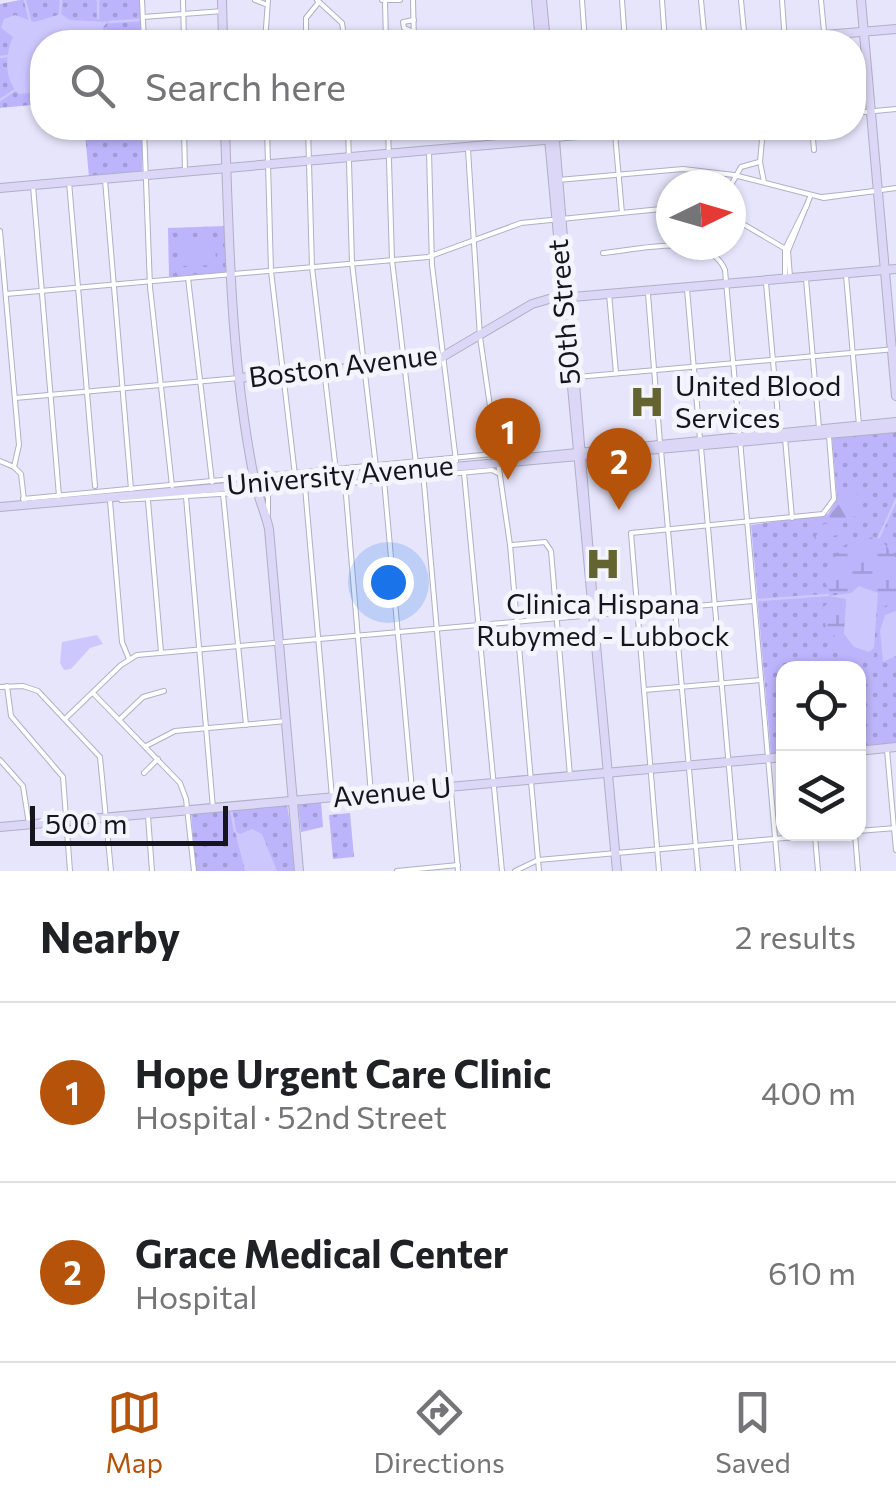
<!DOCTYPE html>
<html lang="en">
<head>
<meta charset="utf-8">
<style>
  :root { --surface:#fff; --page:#f2f2f2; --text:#202124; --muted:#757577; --line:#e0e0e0; --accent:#b45309 }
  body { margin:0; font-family:Commissioner,sans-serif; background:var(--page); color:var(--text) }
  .controls { position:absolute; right:30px; bottom:30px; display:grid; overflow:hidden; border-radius:20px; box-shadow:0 2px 8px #0004 }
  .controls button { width:90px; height:90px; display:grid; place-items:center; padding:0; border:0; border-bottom:2px solid var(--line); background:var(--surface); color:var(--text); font:50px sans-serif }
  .compass { position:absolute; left:656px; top:170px; width:90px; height:90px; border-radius:50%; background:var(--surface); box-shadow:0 2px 8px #0004; rotate:85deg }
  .scale { position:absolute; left:30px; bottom:25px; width:198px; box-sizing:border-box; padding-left:10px; border:5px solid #16151d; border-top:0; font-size:28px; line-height:35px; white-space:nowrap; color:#16151d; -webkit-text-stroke:8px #f4f4fd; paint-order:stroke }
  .you { position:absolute; left:388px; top:582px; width:35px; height:35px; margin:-25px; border:8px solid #fff; border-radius:50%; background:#1a73e8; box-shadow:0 0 0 15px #1a73e833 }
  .badge { display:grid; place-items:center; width:65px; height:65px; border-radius:50%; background:var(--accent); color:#fff; font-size:32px; font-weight:700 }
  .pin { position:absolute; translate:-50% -82px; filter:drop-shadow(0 2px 5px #0008) }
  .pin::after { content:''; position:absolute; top:52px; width:35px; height:30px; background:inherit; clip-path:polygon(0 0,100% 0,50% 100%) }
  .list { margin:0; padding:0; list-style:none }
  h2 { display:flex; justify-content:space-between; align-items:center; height:130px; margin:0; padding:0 40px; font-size:42px }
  h2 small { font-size:32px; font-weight:400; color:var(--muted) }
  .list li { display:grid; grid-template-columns:65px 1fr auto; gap:30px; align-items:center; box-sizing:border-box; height:180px; padding:0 40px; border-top:2px solid var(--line) }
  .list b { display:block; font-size:38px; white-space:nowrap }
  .list p { margin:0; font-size:32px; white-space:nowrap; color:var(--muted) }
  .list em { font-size:32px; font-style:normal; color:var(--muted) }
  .icon { flex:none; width:55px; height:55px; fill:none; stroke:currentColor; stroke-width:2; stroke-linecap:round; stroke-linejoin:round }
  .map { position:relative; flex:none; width:896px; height:871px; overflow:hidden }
  .search { position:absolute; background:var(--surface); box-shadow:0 2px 8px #0004; left:30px; right:30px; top:30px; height:110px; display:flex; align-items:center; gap:25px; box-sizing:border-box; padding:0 35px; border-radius:40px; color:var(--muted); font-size:38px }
  .sheet { height:490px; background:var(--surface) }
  nav { display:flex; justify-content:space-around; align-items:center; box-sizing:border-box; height:140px; border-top:2px solid var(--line); background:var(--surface); font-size:28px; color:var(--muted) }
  nav a { display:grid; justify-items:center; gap:5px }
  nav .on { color:var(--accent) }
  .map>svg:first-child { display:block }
</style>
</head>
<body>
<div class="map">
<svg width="896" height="871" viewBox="0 0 896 871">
  <defs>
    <pattern id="grass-dots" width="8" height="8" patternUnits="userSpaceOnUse" patternTransform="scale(2.5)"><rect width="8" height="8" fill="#bcb5fc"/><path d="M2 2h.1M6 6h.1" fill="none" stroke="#a19bd8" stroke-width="1.8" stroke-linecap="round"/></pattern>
    <pattern id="forest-firs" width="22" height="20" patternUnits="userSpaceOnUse" patternTransform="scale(2.5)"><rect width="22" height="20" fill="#bcb5fc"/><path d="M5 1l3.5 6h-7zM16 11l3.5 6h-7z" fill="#a19bd8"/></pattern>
    <pattern id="wetland-marsh" width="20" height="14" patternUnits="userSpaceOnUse" patternTransform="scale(2.5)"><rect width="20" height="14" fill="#bcb5fc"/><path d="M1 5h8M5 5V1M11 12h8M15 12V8" fill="none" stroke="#a19bd8"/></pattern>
  </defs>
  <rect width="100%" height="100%" fill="#e6e5fc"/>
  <g fill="url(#grass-dots)">
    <path d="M20,0h120l1,42h-99v62l-42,4v-104z"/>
    <path d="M75,128h67v43l-53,6 -4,-43 -9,1z"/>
    <path d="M225,226l1,46 -57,5 -1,-49z"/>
    <path d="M896,431v314l-37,3 -1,-80h-74l-1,87h-12l-20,-230 77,-11 9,-15 -5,-62z"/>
    <path d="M321,802l2,25 -22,5 -3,-28z"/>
    <path d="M287,804l10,67h-101l-5,-58z"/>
    <path d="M350,813l4,44 -21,2 -4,-44z"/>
  </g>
  <path fill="url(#forest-firs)" d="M850,491l7,1v8l7,4 -9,2 7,6 -1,6 -13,-3 -8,11 6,6 7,-11v18l-9,7 -20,-4 17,-2 -3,-5 -24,4 10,-15h9l-4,-8z"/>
  <g fill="url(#wetland-marsh)">
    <path d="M872,537h7l17,21v42l-20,11 2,-16 -14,-8 -15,7 -19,-2 -6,-12 13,-27z"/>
    <path d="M838,596l9,5c-6,24 -6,30 12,48l15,-1v11l-21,-2 -27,-30 -4,-19z"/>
  </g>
  <path fill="#bcb5fc" d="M215,238l1,27 -36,1v-27z"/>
  <g fill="#ccc7fd">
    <path d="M61,14l9,6 38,2 -5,5 3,15h-64v50l-23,2c-15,-14 -14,-39 -6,-57l-12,-9 3,-9 11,-4 19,7z"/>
    <path d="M859,586l19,7 -4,55 -5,4 -15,-5 -10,-13 2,-35 -18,-3 23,-3z"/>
    <path d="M896,611v45l-13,6 -3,-31 5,-16z"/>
    <path d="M97,635l6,9 -13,4 -19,21 -7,1 -4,-7 2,-21z"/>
    <path d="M252,829l10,5 15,37h-32l-10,-40 5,3z"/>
  </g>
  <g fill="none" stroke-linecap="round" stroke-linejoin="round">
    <g stroke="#ccc7fd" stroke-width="2.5">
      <path d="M25,0l5,21"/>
      <path d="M60,14l1,-14"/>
      <path d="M98,18v-18"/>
      <path d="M109,22l31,-2"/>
      <path d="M0,57l8,-1"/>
      <path d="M0,100l15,-10"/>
      <path d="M879,537l17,-37"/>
      <path d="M759,600l69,-5"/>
      <path d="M231,810l4,21"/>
    </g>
    <defs>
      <g id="street">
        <path d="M142,0l2,42"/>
        <path d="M183,0l1,42"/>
        <path d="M255,0l10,4"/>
        <path d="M317,0l25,23 3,19"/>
        <path d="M382,0h18"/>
        <path d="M413,0l1,42"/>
        <path d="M582,0l3,42"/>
        <path d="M622,0l3,42"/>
        <path d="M662,0l3,42"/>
        <path d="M701,0l4,42"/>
        <path d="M741,0l4,42"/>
        <path d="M782,0l3,42"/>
        <path d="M821,0l4,42"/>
        <path d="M385,1l1,41"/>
        <path d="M143,17l80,-6"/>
        <path d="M414,32l-10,-4 -1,-6 11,-2"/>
        <path d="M265,42l3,-42"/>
        <path d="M306,42v-24l13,-16"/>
        <path d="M854,113l42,-4"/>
        <path d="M144,128l6,159 22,199"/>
        <path d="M184,128l1,44"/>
        <path d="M267,128l4,143 24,204"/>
        <path d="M308,128l4,139 24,204"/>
        <path d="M348,128l4,135 24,204"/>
        <path d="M388,128l4,132 24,204"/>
        <path d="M763,128l-3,34 4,20"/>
        <path d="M812,128l2,22"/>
        <path d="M615,134l7,79"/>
        <path d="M555,139l128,-11"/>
        <path d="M468,150l12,187 30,208 29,326"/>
        <path d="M429,152l3,113 24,196"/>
        <path d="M105,180l26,309"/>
        <path d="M558,180l125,-11 51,6 90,23 72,-10"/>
        <path d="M69,182l26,304"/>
        <path d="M731,185l10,-18 18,-5"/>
        <path d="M33,186l26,310"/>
        <path d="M822,197l54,-6"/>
        <path d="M731,217l53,31"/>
        <path d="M0,231l19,214 -5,22 7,7 3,26"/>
        <path d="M603,253c34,-3 106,-23 122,17l53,601"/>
        <path d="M846,275l13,150"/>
        <path d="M790,277l-2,-26 22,-54"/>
        <path d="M188,278l24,204"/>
        <path d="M785,278v-29l22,-44"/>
        <path d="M806,279l13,149"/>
        <path d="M766,283l13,145"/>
        <path d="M687,289l13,150"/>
        <path d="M6,294l422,-37 93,-34 150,-15"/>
        <path d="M609,294l7,79"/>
        <path d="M648,294l12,149"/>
        <path d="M577,377l319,-28"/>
        <path d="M15,398l224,-20"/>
        <path d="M785,438l7,80"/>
        <path d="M701,447l37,424"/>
        <path d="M661,450l37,421"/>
        <path d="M0,461l14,6"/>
        <path d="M423,472l35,399"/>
        <path d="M464,473l38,398"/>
        <path d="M384,480l28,310"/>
        <path d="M345,483l26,311"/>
        <path d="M305,487l27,310"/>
        <path d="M223,494l23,231"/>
        <path d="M267,496l5,-6c75,-7 147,-13 220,-20l8,4"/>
        <path d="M186,497l27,311"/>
        <path d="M23,499l470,-45"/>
        <path d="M121,500l115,-7 11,-5"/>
        <path d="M110,501l12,141 7,17"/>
        <path d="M148,501l13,151"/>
        <path d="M268,514v-28"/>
        <path d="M512,545l33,-3 6,9 19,225"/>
        <path d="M7,686l4,30 52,61 7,94"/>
        <path d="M0,687l23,-1 15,5 62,66 11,114"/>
        <path d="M644,690l117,-10"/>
        <path d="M93,693l87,90 6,16 8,72"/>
        <path d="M65,719l56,-54 16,-10 616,-54"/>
        <path d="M119,720l24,-23 21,-6"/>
        <path d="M146,746l29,-15 111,-10"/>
        <path d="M887,750l9,100"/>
        <path d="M0,760l23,26 6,38"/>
        <path d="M144,773l14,-14"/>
        <path d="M148,816l4,55"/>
        <path d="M858,831l38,-3"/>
        <path d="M855,834l3,37"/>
        <path d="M815,836l3,35"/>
        <path d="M397,871l61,-6"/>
        <path d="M515,871l23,-11 292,-26"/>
        <path d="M659,871l-28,-338 192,-19 11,-15 -5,-63"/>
      </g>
      <g id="secondary">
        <path d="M222,0l1,42"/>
        <path d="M536,0l4,42"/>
        <path d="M542,0l4,42"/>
        <path d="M861,0l35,396"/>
        <path d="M743,42l153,-13"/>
        <path d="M225,128c4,116 6,235 29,350 3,17 11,33 15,51l30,342"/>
        <path d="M548,128l69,743"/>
        <path d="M554,128l40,487"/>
        <path d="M0,188l555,-49"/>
        <path d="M239,378l198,-18 95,-56 17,-5 347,-30"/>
        <path d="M516,459l380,-37"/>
        <path d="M0,507l896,-79"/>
        <path d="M858,751l38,-4"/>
        <path d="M0,827l784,-70"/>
      </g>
    </defs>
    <use href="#street" stroke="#b0afc5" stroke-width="6"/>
    <use href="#secondary" stroke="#b0afc5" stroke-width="10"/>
    <use href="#street" stroke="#fff" stroke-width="4"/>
    <use href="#secondary" stroke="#dcd7f6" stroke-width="8"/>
  </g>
  <defs>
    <symbol id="hospital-bare" viewBox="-9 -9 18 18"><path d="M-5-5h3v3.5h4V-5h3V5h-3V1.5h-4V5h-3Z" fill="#646431" stroke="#f4f4fd" stroke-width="2.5" paint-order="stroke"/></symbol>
  </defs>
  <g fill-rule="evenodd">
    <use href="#hospital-bare" x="622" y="377" width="50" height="50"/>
    <use href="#hospital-bare" x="578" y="539" width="50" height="50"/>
  </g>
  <g text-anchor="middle" stroke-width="10" stroke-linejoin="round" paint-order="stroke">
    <g font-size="28" fill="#16151d" stroke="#f4f4fd">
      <text transform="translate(564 312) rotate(-95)" y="10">50th Street</text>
      <text transform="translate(343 366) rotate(-7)" y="10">Boston Avenue</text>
      <text transform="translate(340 475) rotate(-5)" y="10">University Avenue</text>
      <text transform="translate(392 792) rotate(-5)" y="10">Avenue U</text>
    </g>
    <g font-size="28" fill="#16151d" stroke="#f4f4fd" text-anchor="start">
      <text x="675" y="396">United Blood<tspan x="675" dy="32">Services</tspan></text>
      <text x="603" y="614" text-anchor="middle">Clinica Hispana<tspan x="603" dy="32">Rubymed - Lubbock</tspan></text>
    </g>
  </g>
</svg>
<div class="controls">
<button><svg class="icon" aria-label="locate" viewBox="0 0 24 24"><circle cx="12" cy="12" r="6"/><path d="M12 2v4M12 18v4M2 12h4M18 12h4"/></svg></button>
<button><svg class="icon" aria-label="layers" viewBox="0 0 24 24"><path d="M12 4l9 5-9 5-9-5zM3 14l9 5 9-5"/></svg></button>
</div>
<svg class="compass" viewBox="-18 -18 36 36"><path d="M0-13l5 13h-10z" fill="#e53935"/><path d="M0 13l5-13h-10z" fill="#757577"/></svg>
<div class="scale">500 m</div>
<div class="you"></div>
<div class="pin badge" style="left:508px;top:480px">1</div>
<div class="pin badge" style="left:619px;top:510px">2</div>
<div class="search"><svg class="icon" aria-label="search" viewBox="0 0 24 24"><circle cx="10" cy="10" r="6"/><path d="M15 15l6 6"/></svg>Search here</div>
</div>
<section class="sheet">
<h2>Nearby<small>2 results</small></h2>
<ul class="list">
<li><span class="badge">1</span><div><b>Hope Urgent Care Clinic</b><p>Hospital · 52nd Street</p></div><em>400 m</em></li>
<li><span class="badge">2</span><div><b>Grace Medical Center</b><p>Hospital</p></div><em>610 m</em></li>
</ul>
</section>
<nav>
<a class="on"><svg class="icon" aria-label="map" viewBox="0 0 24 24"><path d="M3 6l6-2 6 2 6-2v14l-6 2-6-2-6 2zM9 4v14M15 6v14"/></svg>Map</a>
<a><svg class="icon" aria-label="directions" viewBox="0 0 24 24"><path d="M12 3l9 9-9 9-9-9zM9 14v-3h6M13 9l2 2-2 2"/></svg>Directions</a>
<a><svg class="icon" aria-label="saved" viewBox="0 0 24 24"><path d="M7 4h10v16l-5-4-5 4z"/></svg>Saved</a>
</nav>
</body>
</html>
